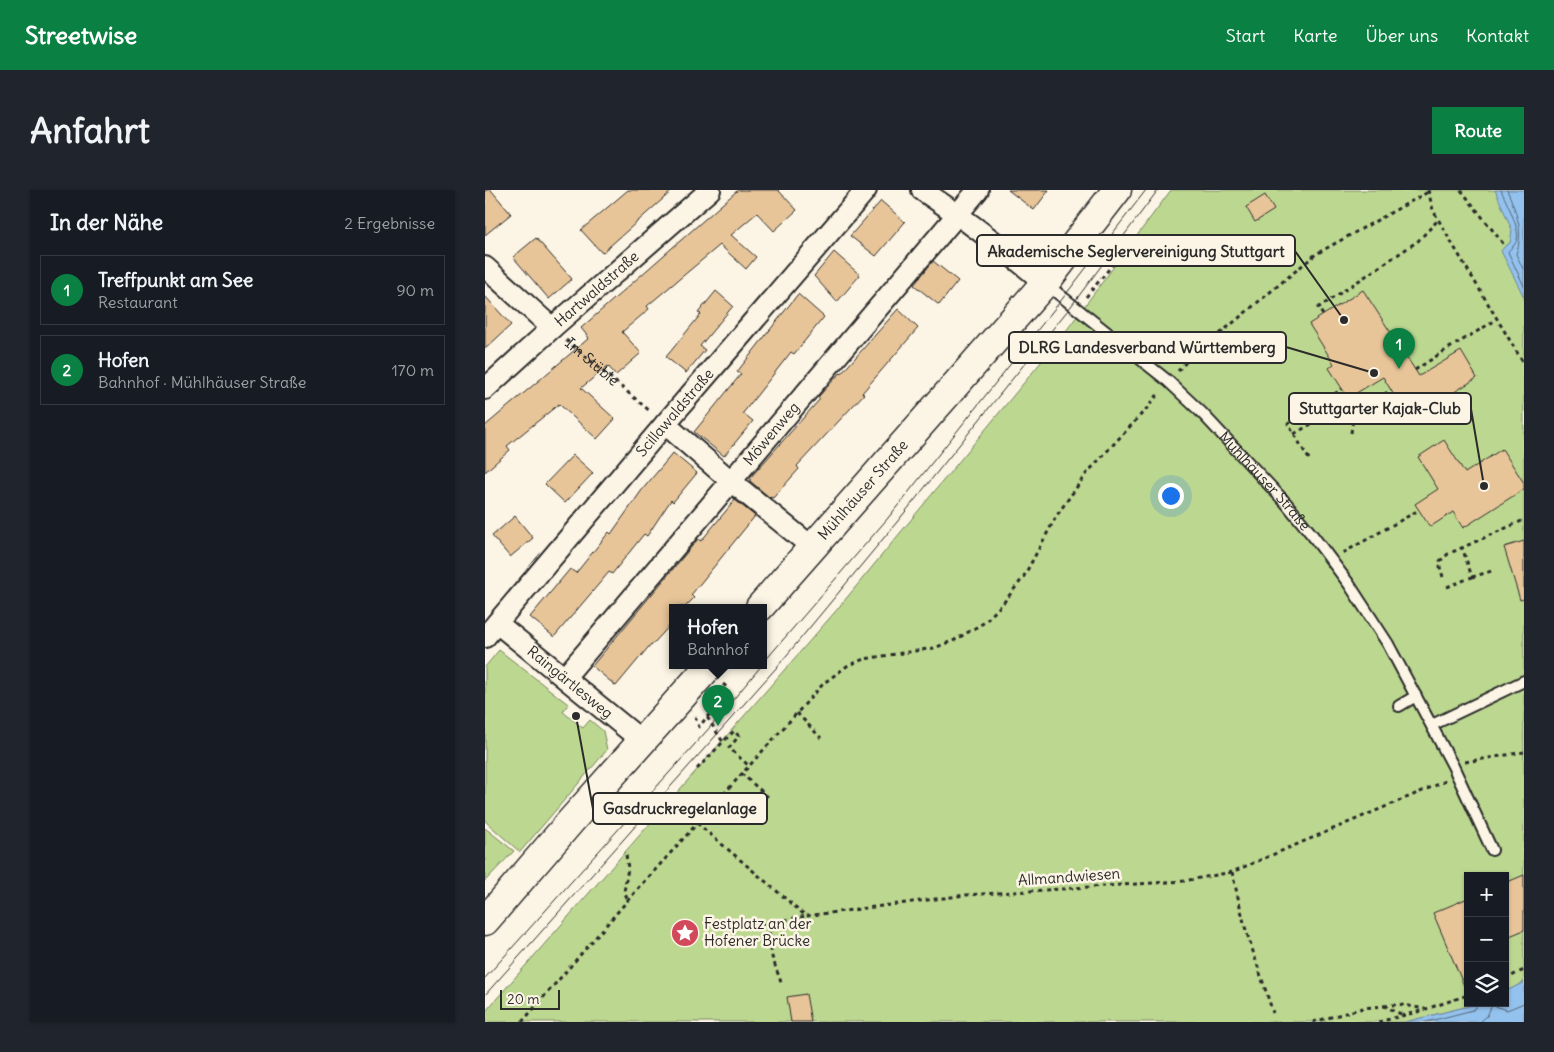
<!DOCTYPE html>
<html lang="de">
<head>
<meta charset="utf-8">
<style>
  :root { --surface:#171b24; --page:#20242c; --text:#f1f3f6; --muted:#9ea1a6; --line:#363941; --accent:#0b8043 }
  body { margin:0; font-family:Delius,sans-serif; background:var(--page); color:var(--text) }
  .controls { position:absolute; right:15px; bottom:15px; display:grid; overflow:hidden; border-radius:0px; box-shadow:0 1px 4px #0004 }
  .controls button { width:45px; height:45px; display:grid; place-items:center; padding:0; border:0; border-bottom:1px solid var(--line); background:var(--surface); color:var(--text); font:25px sans-serif }
  .scale { position:absolute; left:15px; bottom:12px; width:60px; box-sizing:border-box; padding-left:5px; border:2px solid #2b2b2b; border-top:0; font-size:14px; line-height:18px; white-space:nowrap; color:#2b2b2b; -webkit-text-stroke:4px #fcf5e5; paint-order:stroke }
  .you { position:absolute; left:685px; top:305px; width:18px; height:18px; margin:-12px; border:4px solid #fff; border-radius:50%; background:#1a73e8; box-shadow:0 0 0 8px #1a73e833 }
  .badge { display:grid; place-items:center; width:32px; height:32px; border-radius:50%; background:var(--accent); color:#fff; font-size:16px; font-weight:700 }
  .pin { position:absolute; translate:-50% -41px; filter:drop-shadow(0 1px 2px #0008) }
  .pin::after { content:''; position:absolute; top:26px; width:18px; height:15px; background:inherit; clip-path:polygon(0 0,100% 0,50% 100%) }
  .popup { position:absolute; left:184px; top:414px; width:98px; height:65px; box-sizing:border-box; display:grid; place-content:center; border-radius:0px; background:var(--surface); filter:drop-shadow(0 1px 4px #0005); font-size:16px; white-space:nowrap; color:var(--muted) }
  .popup b { font-size:19px; color:var(--text) }
  .popup::after { content:''; position:absolute; left:50%; top:100%; margin-left:-10px; border:10px solid transparent; border-top-color:var(--surface) }
  .list { margin:0; padding:0; list-style:none }
  h2 { display:flex; justify-content:space-between; align-items:center; height:65px; margin:0; padding:0 20px; font-size:21px }
  h2 small { font-size:16px; font-weight:400; color:var(--muted) }
  .list li { display:grid; grid-template-columns:32px 1fr auto; gap:15px; align-items:center; box-sizing:border-box; height:70px; margin:0 10px 10px; padding:0 10px; border:1px solid var(--line); border-radius:0px }
  .list b { display:block; font-size:19px; white-space:nowrap }
  .list p { margin:0; font-size:16px; white-space:nowrap; color:var(--muted) }
  .list em { font-size:16px; font-style:normal; color:var(--muted) }
  .icon { flex:none; width:28px; height:28px; fill:none; stroke:currentColor; stroke-width:2; stroke-linecap:round; stroke-linejoin:round }
  .map { position:relative; flex:none; width:1039px; height:832px; overflow:hidden; border-radius:0px }
  header { display:flex; align-items:center; gap:30px; box-sizing:border-box; height:70px; padding:0 25px; background:var(--accent); color:#fff }
  header strong { font-size:24px }
  nav { display:flex; gap:28px; margin-inline-start:auto; font-size:18px }
  .intro { display:flex; align-items:center; justify-content:space-between; box-sizing:border-box; height:120px; padding:0 30px }
  h1 { margin:0; font-size:35px }
  .button { padding:12px 22px; border-radius:0px; background:var(--accent); color:#fff; font-size:18px; font-weight:700 }
  main { display:flex; gap:30px; padding:0 30px }
  aside { flex:1; background:var(--surface); border-radius:0px; box-shadow:0 1px 4px #0004 }
  .map>svg:first-child { display:block }
</style>
</head>
<body>
<header>
<strong>Streetwise</strong>
<nav><a>Start</a><a>Karte</a><a>Über uns</a><a>Kontakt</a></nav>
</header>
<div class="intro"><h1>Anfahrt</h1><a class="button">Route</a></div>
<main>
<aside>
<h2>In der Nähe<small>2 Ergebnisse</small></h2>
<ul class="list">
<li><span class="badge">1</span><div><b>Treffpunkt am See</b><p>Restaurant</p></div><em>90 m</em></li>
<li><span class="badge">2</span><div><b>Hofen</b><p>Bahnhof · Mühlhäuser Straße</p></div><em>170 m</em></li>
</ul>
</aside>
<div class="map">
<svg width="1039" height="832" viewBox="0 0 1039 832">
  <rect width="100%" height="100%" fill="#fcf5e5"/>
  <filter id="ink" filterUnits="userSpaceOnUse"><feTurbulence type="fractalNoise" baseFrequency=".02" numOctaves="2"/><feDisplacementMap in="SourceGraphic" scale="10" xChannelSelector="R" yChannelSelector="G"/><feConvolveMatrix kernelMatrix="1 2 1 2 8 2 1 2 1" color-interpolation-filters="sRGB"/></filter>
  <g filter="url(#ink)">
    <g fill="#bcd890" stroke="#74825e">
      <path d="M686,0h353v792l-19,10v-116h-37v127h13l-76,19h-920v-10l350,-400 225,-273z"/>
      <path d="M14,460l69,54 -5,8 20,16 7,-8 13,11 4,19 -87,102 -35,-31v-154z"/>
      <path d="M0,638l29,23 -29,30z"/>
    </g>
    <g fill="#94c2ee" stroke="#6a86a0">
      <path d="M1010,0h29v107l-23,-46 4,-5 5,-3 2,-13z"/>
      <path d="M1039,792v40h-119l76,-19h24v-11z"/>
    </g>
    <g fill="none" stroke-linecap="round" stroke-linejoin="round">
      <g stroke="#556779" stroke-width="1">
        <path d="M1016,0c5,12 19,37 16,50 -2,6 -7,8 -9,12l16,34"/>
        <path d="M1022,0c10,23 17,42 9,64l8,17"/>
        <path d="M941,832l47,-12 3,-2v-5"/>
        <path d="M995,832l7,-6 5,-11 15,5 17,-7"/>
      </g>
    </g>
    <g fill="#e8c599" stroke="#2b2b2b">
      <path d="M0,0h6l20,24 -26,21z"/>
      <path d="M143,0h45l-71,63 -21,-23z"/>
      <path d="M253,0h40l19,20 -23,21 -17,-18 -26,22 25,22 -10,12 -26,-24 -73,61 2,3 -27,23 19,21 -25,22 -8,-9 -27,22 34,31 -18,20 -38,-35 -52,42 3,4 -25,22v-46l104,-88 -8,-10z"/>
      <path d="M523,0h41l-15,20z"/>
      <path d="M780,5l9,15 -19,12 -9,-15z"/>
      <path d="M396,11l24,21 -29,34 -26,-20z"/>
      <path d="M51,48l36,41 -23,20 -36,-42z"/>
      <path d="M349,62l26,23 -23,27 -23,-26z"/>
      <path d="M448,71l25,20 -19,24 -25,-20z"/>
      <path d="M878,100l56,86 42,-25 16,27 -68,42 -26,-43 -35,21 -19,-30 5,-4 -25,-40z"/>
      <path d="M231,101l17,15 -33,40 5,4 -19,23 -20,-16 35,-43 -3,-1z"/>
      <path d="M313,104l26,23 -30,37 -3,-2 -48,61 10,8 -29,35 -30,-24 47,-58 -4,-2z"/>
      <path d="M0,106l26,29 -26,24z"/>
      <path d="M413,119l20,19 -56,65 2,1 -67,72 2,3 -26,29 -2,-1 -1,1 -20,-17v-3l70,-79 -2,-1 1,-2 21,-23 1,1z"/>
      <path d="M959,250l21,33 37,-24 22,34v6l-61,39 -10,-16 -23,15 -15,-23 23,-15 -20,-32z"/>
      <path d="M188,263l24,20 -24,29 -2,-2 -24,36 -3,-2 -32,40 -3,-2 -55,65 -24,-20 40,-48 6,4 33,-41 2,2 31,-44z"/>
      <path d="M88,265l20,18 -28,30 -20,-19z"/>
      <path d="M250,310l20,16 -64,79 3,3 -9,9h-12v15l-21,23 -1,-1 -35,42 -24,-20 106,-127 3,2z"/>
      <path d="M30,326l18,22 -23,19 -18,-21z"/>
      <path d="M1039,351v58l-4,1 -16,-53z"/>
      <path d="M1039,685v55l-19,8v-55z"/>
      <path d="M983,708v97l-35,-82z"/>
      <path d="M321,804l5,28h-20l-4,-25z"/>
    </g>
    <g fill="none" stroke-linecap="round" stroke-linejoin="round">
      <defs>
        <g id="service">
          <path id="s2" d="M561,94l122,97 34,32 84,90 27,33 36,48 39,60 65,122 39,84"/>
          <path d="M914,516l17,-10"/>
          <path d="M947,535l92,-44"/>
        </g>
        <g id="minor">
          <path d="M437,0c43,29 84,60 123,93"/>
          <path d="M0,77l67,61"/>
          <path id="s3" d="M0,199l67,-61 158,-138"/>
          <path d="M180,234l67,58 80,65"/>
          <path id="s4" d="M12,433l145,118"/>
          <path id="s5" d="M0,447l180,-213 201,-234"/>
          <path id="s6" d="M80,487l413,-487"/>
        </g>
        <g id="secondary">
          <path id="s7" d="M275,417l285,-324 72,-93"/>
          <path d="M0,731l86,-100 139,-156"/>
        </g>
      </defs>
      <use href="#service" stroke="#2b2b2b" stroke-width="14"/>
      <use href="#minor" stroke="#2b2b2b" stroke-width="24"/>
      <use href="#secondary" stroke="#2b2b2b" stroke-width="31"/>
      <g stroke="#2b2b2b" stroke-width="3" stroke-dasharray="4 4" stroke-linecap="butt">
        <path d="M943,0l5,20 14,25 77,129"/>
        <path d="M976,0l44,56"/>
        <path d="M601,107l28,-34 -15,-12"/>
        <path d="M838,125l-5,-7 100,-67 21,-22"/>
        <path id="s1" d="M81,150l85,72"/>
        <path d="M930,180l31,-20 50,-30"/>
        <path d="M693,181l9,-10 129,-107 112,-62"/>
        <path d="M866,243l3,-21 37,-22"/>
        <path d="M809,244l66,-38 6,8"/>
        <path d="M824,269l-21,-35 54,-35"/>
        <path d="M858,363l76,-43"/>
        <path d="M958,387l-3,-10v-6l8,-7 76,-34"/>
        <path d="M987,387l23,-7"/>
        <path d="M962,397l25,-10 -10,-30"/>
        <path d="M238,494l6,5"/>
        <path d="M312,523l24,25"/>
        <path d="M210,527l4,10 8,-10 16,25 11,-11 5,5 -10,12 19,17"/>
        <path d="M222,527l23,-25"/>
        <path d="M980,572l59,-10"/>
        <path d="M212,579l26,-27"/>
        <path d="M256,583l27,24"/>
        <path d="M212,633l109,93 160,-21 218,-14 48,-9 214,-91"/>
        <path d="M141,665l2,13 -4,24 4,8"/>
        <path d="M747,682l13,55 28,86"/>
        <path d="M283,734l4,33 10,28"/>
        <path d="M268,736l53,-10"/>
        <path d="M1020,789l19,-9"/>
        <path d="M899,816l15,-2 26,5"/>
        <path d="M37,832l106,-122 196,-217 23,-17 17,-7 70,-11 21,-8 30,-18 19,-20 19,-24 34,-63 29,-41 63,-68 10,-13"/>
        <path d="M828,832l50,-14 21,-2 19,9"/>
        <path d="M893,832l39,-10 51,-17"/>
      </g>
      <use href="#service" stroke="#fcf5e5" stroke-width="10"/>
      <use href="#minor" stroke="#fcf5e5" stroke-width="20"/>
      <use href="#secondary" stroke="#fcf5e5" stroke-width="28"/>
      <g stroke="#2b2b2b" stroke-width="1">
        <path d="M278,473l125,-145 175,-220 83,-108"/>
        <path d="M0,788l227,-253 50,-60"/>
        <path d="M0,805l292,-328 120,-145 175,-217 86,-115"/>
      </g>
    </g>
  </g>
  <defs>
    <symbol id="sight-disc" viewBox="-11 -11 22 22"><circle r="9.5" fill="#d1495b" stroke="#fcf5e5"/><path d="M0-6L1.8-2.2L6-1.7L2.9 1.2L3.7 5.4L0 3.3L-3.7 5.4L-2.9 1.2L-6-1.7L-1.8-2.2Z" fill="#fff"/></symbol>
  </defs>
  <g fill-rule="evenodd">
    <use href="#sight-disc" x="184" y="727" width="32" height="32"/>
  </g>
  <g text-anchor="middle" stroke-width="5" stroke-linejoin="round" paint-order="stroke">
    <g font-size="15" fill="#2b2b2b" stroke="#fcf5e5">
      <text dy="5" stroke="none"><textPath href="#s3" startOffset="150">Hartwaldstraße</textPath></text>
      <text dy="5" stroke="none"><textPath href="#s1" startOffset="34">Im Stüble</textPath></text>
      <text dy="5" stroke="none"><textPath href="#s5" startOffset="294">Scillawaldstraße</textPath></text>
      <text dy="5" stroke="none"><textPath href="#s6" startOffset="319">Möwenweg</textPath></text>
      <text dy="5" stroke="none"><textPath href="#s2" startOffset="295">Mühlhäuser Straße</textPath></text>
      <text dy="5" stroke="none"><textPath href="#s7" startOffset="156">Mühlhäuser Straße</textPath></text>
      <text dy="5" stroke="none"><textPath href="#s4" startOffset="94">Raingärtlesweg</textPath></text>
      <text transform="translate(584 687) rotate(-4)" y="5">Allmandwiesen</text>
    </g>
    <g font-size="15" fill="#2b2b2b" stroke="#fcf5e5" text-anchor="start">
      <text x="219" y="739">Festplatz an der<tspan x="219" dy="17">Hofener Brücke</tspan></text>
    </g>
  </g>
  <path fill="none" stroke="#2b2b2b" stroke-width="2" d="M859 130L810 61M889 183L801 157M999 296L986 219M91 526L108 619"/>
  <g fill="#2b2b2b" stroke="#fcf5e5" stroke-width="2">
    <circle cx="859" cy="130" r="5"/>
    <circle cx="889" cy="183" r="5"/>
    <circle cx="999" cy="296" r="5"/>
    <circle cx="91" cy="526" r="5"/>
  </g>
  <g fill="#fcf5e5" stroke="#2b2b2b" stroke-width="2">
    <rect x="492" y="45" width="318" height="31" rx="5"/>
    <rect x="524" y="142" width="277" height="31" rx="5"/>
    <rect x="804" y="203" width="182" height="31" rx="5"/>
    <rect x="108" y="603" width="174" height="31" rx="5"/>
  </g>
  <g font-size="16" text-anchor="middle" font-weight="bold" fill="#2b2b2b">
    <text x="651" y="67">Akademische Seglervereinigung Stuttgart</text>
    <text x="662" y="163">DLRG Landesverband Württemberg</text>
    <text x="895" y="224">Stuttgarter Kajak-Club</text>
    <text x="195" y="624">Gasdruckregelanlage</text>
  </g>
</svg>
<div class="controls">
<button>+</button>
<button>−</button>
<button><svg class="icon" aria-label="layers" viewBox="0 0 24 24"><path d="M12 4l9 5-9 5-9-5zM3 14l9 5 9-5"/></svg></button>
</div>
<div class="scale">20 m</div>
<div class="you"></div>
<div class="pin badge" style="left:914px;top:179px">1</div>
<div class="pin badge" style="left:233px;top:536px">2</div>
<div class="popup"><b>Hofen</b>Bahnhof</div>
</div>
</main>
</body>
</html>
